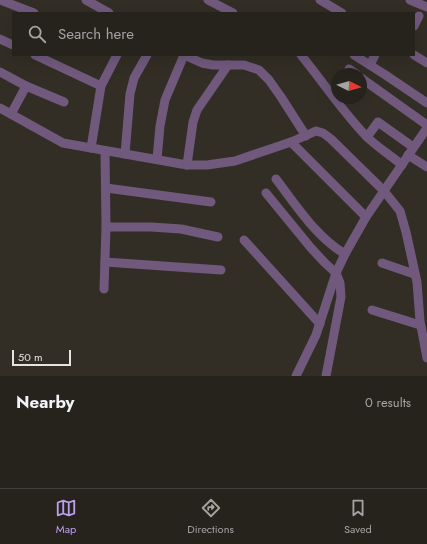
<!DOCTYPE html>
<html lang="en">
<head>
<meta charset="utf-8">
<style>
  :root { --surface:#26221c; --page:#2e2a25; --text:#f1f3f6; --muted:#a4a4a3; --line:#423f3b; --accent:#bca0f2 }
  body { margin:0; font-family:Jost,sans-serif; background:var(--page); color:var(--text) }
  .compass { position:absolute; left:331px; top:68px; width:36px; height:36px; border-radius:50%; background:var(--surface); box-shadow:0 4px 16px #0002; rotate:95deg }
  .scale { position:absolute; left:12px; bottom:10px; width:59px; box-sizing:border-box; padding-left:4px; border:2px solid #e6e4de; border-top:0; font-size:11px; line-height:14px; white-space:nowrap; color:#e6e4de; -webkit-text-stroke:3px #322e25; paint-order:stroke }
  .list { margin:0; padding:0; list-style:none }
  h2 { display:flex; justify-content:space-between; align-items:center; height:52px; margin:0; padding:0 16px; font-size:17px }
  h2 small { font-size:13px; font-weight:400; color:var(--muted) }
  .icon { flex:none; width:22px; height:22px; fill:none; stroke:currentColor; stroke-width:2; stroke-linecap:round; stroke-linejoin:round }
  .map { position:relative; flex:none; width:427px; height:376px; overflow:hidden }
  .search { position:absolute; background:var(--surface); box-shadow:0 4px 16px #0002; left:12px; right:12px; top:12px; height:44px; display:flex; align-items:center; gap:10px; box-sizing:border-box; padding:0 14px; border-radius:0px; color:var(--muted); font-size:15px }
  .sheet { height:112px; background:var(--surface) }
  nav { display:flex; justify-content:space-around; align-items:center; box-sizing:border-box; height:56px; border-top:1px solid var(--line); background:var(--surface); font-size:11px; color:var(--muted) }
  nav a { display:grid; justify-items:center; gap:2px }
  nav .on { color:var(--accent) }
  .map>svg:first-child { display:block }
</style>
</head>
<body>
<div class="map">
<svg width="427" height="376" viewBox="0 0 427 376">
  <rect width="100%" height="100%" fill="#322e25"/>
  <g fill="none" stroke-linecap="round" stroke-linejoin="round">
    <g stroke="#70597d" stroke-width="9">
      <path d="M0,0l34,13"/>
      <path d="M86,0l23,13"/>
      <path d="M208,0l25,13"/>
      <path d="M320,0l22,13"/>
      <path d="M410,0l17,7"/>
      <path d="M414,26l5,-10"/>
      <path d="M0,39l13,6"/>
      <path d="M35,55l66,31"/>
      <path d="M184,55l18,8 11,2h31l15,5 10,10 12,17 25,39"/>
      <path d="M301,55c22,27 41,56 65,81 11,11 24,19 36,29"/>
      <path d="M354,55l30,19 43,29"/>
      <path d="M414,55l13,8"/>
      <path d="M370,65l5,-10"/>
      <path d="M349,69l7,5"/>
      <path d="M0,72l26,14 38,16"/>
      <path d="M361,78l66,47"/>
      <path d="M0,108l63,35 124,22h20l28,-4 56,-19 25,-11 7,2 8,6 53,52 16,20 6,21 11,50 3,39 7,37"/>
      <path d="M11,114l15,-28"/>
      <path d="M367,137l11,-15 35,25"/>
      <path d="M291,142l75,75"/>
      <path d="M91,148l10,-62 16,-31"/>
      <path d="M125,154l5,-60 4,-16 13,-23"/>
      <path d="M408,155l19,12"/>
      <path d="M157,159l3,-33 5,-26 19,-45"/>
      <path d="M187,165l6,-43 4,-12 31,-45"/>
      <path d="M276,179c20,26 40,58 69,75"/>
      <path d="M106,188l105,14"/>
      <path d="M266,193l45,55 14,15 11,10 4,10 1,14 -15,79"/>
      <path d="M106,227h45l30,2 37,8"/>
      <path d="M244,240l76,84"/>
      <path d="M105,262l116,8"/>
      <path d="M382,263l32,11"/>
      <path d="M104,289l2,-62 -1,-76"/>
      <path d="M372,310l48,15"/>
      <path d="M296,376l20,-41 20,-62 9,-19 21,-37 61,-89"/>
    </g>
  </g>
</svg>
<svg class="compass" viewBox="-18 -18 36 36"><path d="M0-13l5 13h-10z" fill="#e53935"/><path d="M0 13l5-13h-10z" fill="#a4a4a3"/></svg>
<div class="scale">50 m</div>
<div class="search"><svg class="icon" aria-label="search" viewBox="0 0 24 24"><circle cx="10" cy="10" r="6"/><path d="M15 15l6 6"/></svg>Search here</div>
</div>
<section class="sheet">
<h2>Nearby<small>0 results</small></h2>
<ul class="list">
</ul>
</section>
<nav>
<a class="on"><svg class="icon" aria-label="map" viewBox="0 0 24 24"><path d="M3 6l6-2 6 2 6-2v14l-6 2-6-2-6 2zM9 4v14M15 6v14"/></svg>Map</a>
<a><svg class="icon" aria-label="directions" viewBox="0 0 24 24"><path d="M12 3l9 9-9 9-9-9zM9 14v-3h6M13 9l2 2-2 2"/></svg>Directions</a>
<a><svg class="icon" aria-label="saved" viewBox="0 0 24 24"><path d="M7 4h10v16l-5-4-5 4z"/></svg>Saved</a>
</nav>
</body>
</html>
